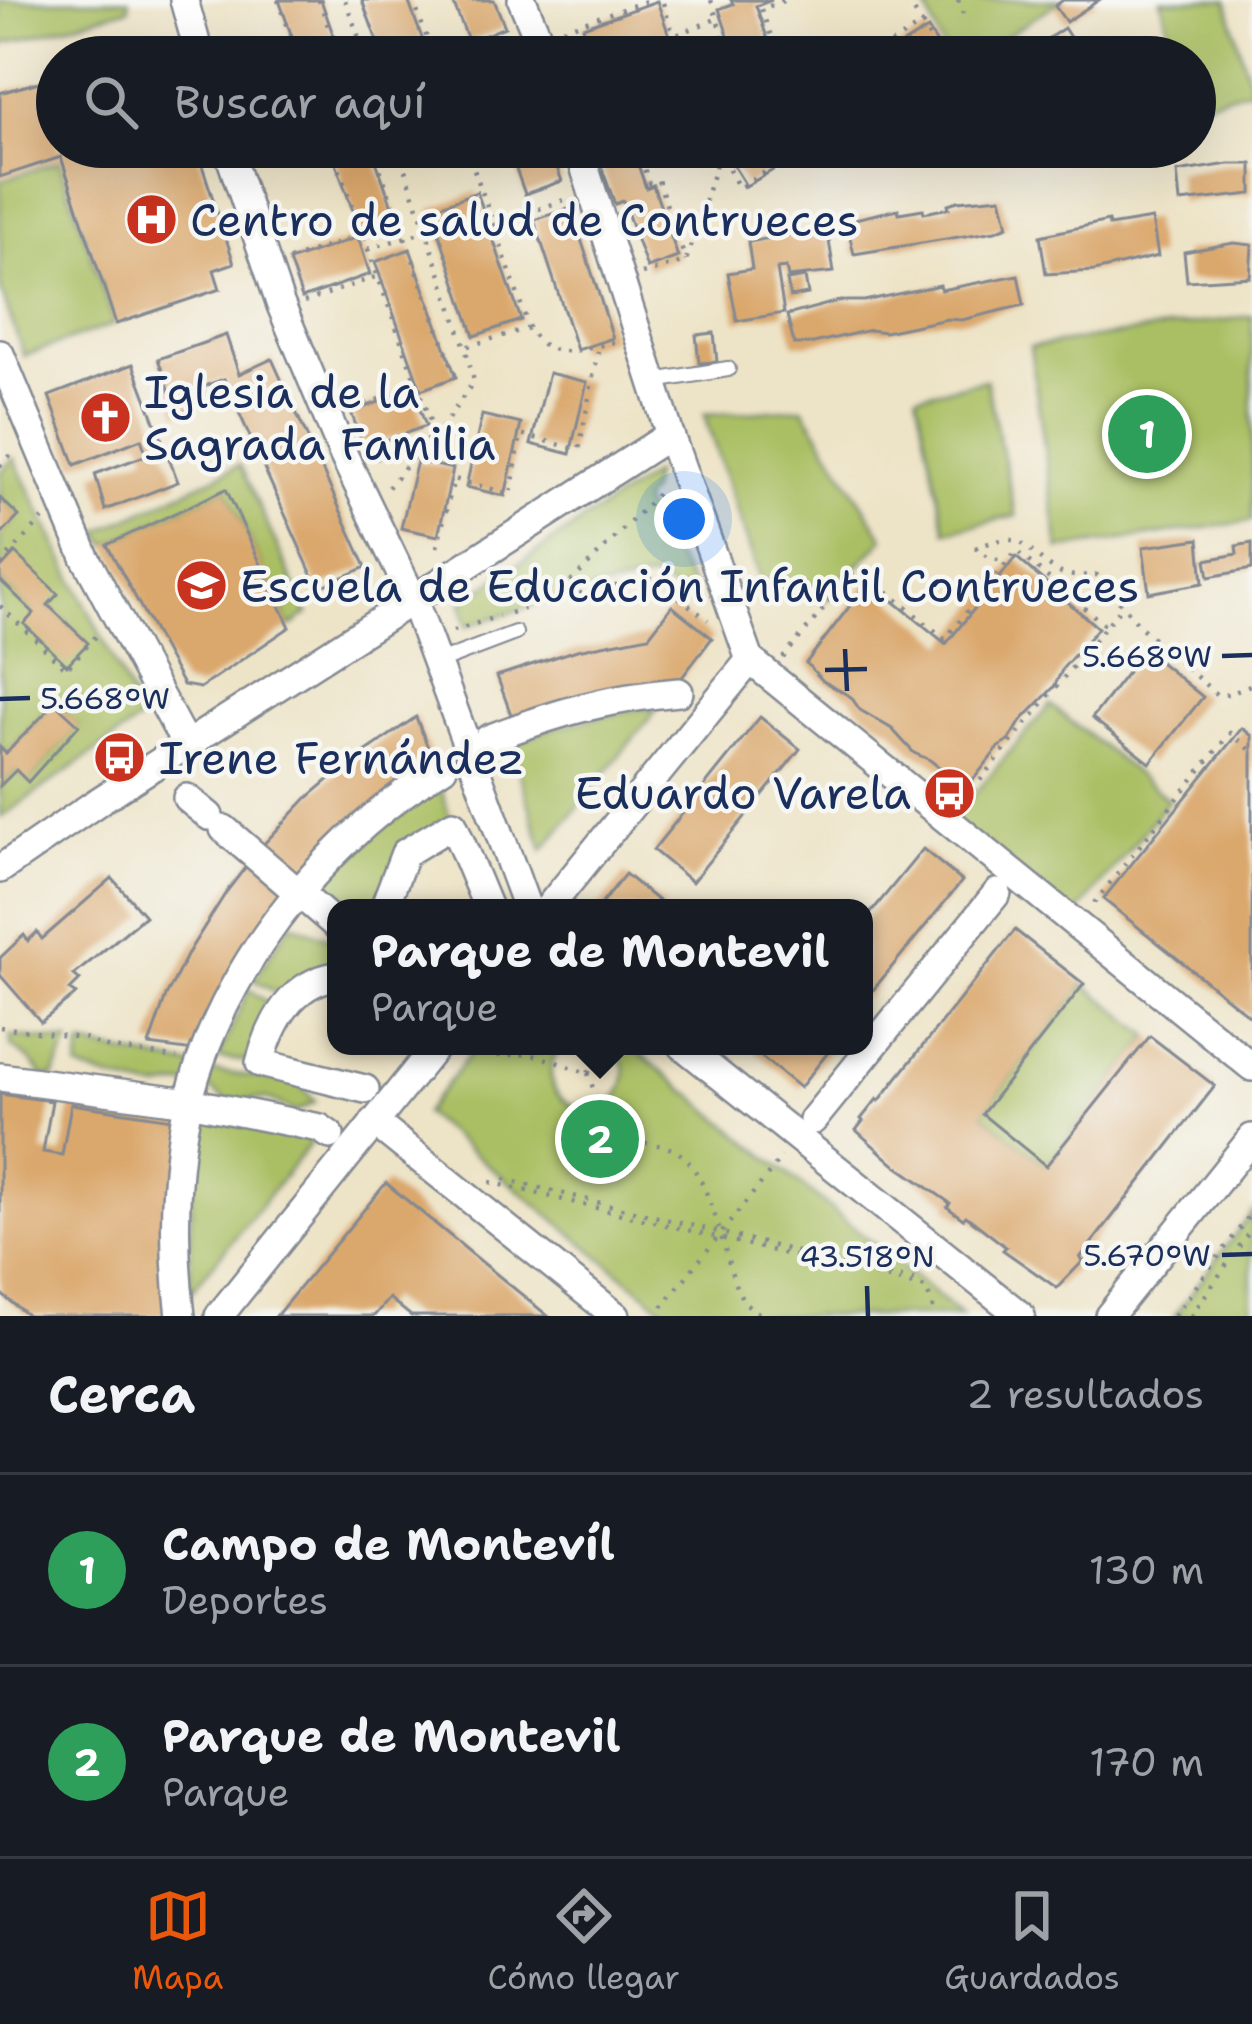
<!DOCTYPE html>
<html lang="es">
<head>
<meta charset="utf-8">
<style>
  :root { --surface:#171b24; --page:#20242c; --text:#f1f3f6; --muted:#9ea1a6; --line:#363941; --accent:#ea580c }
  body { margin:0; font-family:"Shantell Sans",sans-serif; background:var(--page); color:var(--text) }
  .you { position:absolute; left:684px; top:519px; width:42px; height:42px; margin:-30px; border:9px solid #fff; border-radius:50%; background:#1a73e8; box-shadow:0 0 0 18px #1a73e833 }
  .badge { display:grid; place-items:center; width:78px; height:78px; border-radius:50%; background:var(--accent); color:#fff; font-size:39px; font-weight:700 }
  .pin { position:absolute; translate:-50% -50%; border:6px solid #fff; box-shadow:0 3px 12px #0006 }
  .popup { position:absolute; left:327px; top:899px; width:546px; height:156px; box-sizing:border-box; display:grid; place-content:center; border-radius:24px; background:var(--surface); filter:drop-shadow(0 3px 9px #0005); font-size:39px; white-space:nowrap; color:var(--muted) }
  .popup b { font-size:45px; color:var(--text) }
  .popup::after { content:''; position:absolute; left:50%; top:100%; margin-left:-24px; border:24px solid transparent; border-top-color:var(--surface) }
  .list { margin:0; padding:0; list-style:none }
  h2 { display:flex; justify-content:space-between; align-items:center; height:156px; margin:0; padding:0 48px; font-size:51px }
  h2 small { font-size:39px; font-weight:400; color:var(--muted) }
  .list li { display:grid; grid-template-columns:78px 1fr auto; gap:36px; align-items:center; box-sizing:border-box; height:192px; padding:0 48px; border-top:3px solid var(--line) }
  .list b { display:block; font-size:45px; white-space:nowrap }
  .list p { margin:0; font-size:39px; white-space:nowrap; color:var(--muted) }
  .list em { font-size:39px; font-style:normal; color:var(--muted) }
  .icon { flex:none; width:66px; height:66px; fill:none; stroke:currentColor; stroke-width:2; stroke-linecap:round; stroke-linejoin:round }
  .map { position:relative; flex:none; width:1252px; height:1316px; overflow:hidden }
  .search { position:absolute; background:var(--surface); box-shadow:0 12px 48px #0002; left:36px; right:36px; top:36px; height:132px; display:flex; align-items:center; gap:30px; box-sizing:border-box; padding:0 42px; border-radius:66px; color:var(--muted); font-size:45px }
  .sheet { height:540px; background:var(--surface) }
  nav { display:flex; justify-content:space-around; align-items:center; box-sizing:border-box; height:168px; border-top:3px solid var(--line); background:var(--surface); font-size:33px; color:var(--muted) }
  nav a { display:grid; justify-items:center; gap:6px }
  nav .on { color:var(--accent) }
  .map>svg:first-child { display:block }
</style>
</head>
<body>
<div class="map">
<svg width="1252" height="1316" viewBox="0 0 1252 1316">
  <rect width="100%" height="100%" fill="#f6f6f2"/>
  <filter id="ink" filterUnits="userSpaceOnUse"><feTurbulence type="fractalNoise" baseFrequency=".00833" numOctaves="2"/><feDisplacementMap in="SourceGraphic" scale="24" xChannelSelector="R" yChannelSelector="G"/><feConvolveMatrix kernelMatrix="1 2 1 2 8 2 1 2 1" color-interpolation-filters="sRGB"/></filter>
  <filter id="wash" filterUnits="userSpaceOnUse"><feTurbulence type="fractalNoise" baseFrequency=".004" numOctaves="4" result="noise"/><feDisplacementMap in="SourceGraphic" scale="48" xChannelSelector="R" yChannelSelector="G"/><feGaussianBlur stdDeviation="2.7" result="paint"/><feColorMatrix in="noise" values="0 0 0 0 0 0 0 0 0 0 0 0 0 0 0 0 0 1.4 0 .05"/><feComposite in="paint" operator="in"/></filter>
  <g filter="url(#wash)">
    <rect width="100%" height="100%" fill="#ede3c6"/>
    <g fill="#aabf63" stroke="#627760" stroke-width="3">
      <path d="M0,0h129v8l-129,37z"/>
      <path d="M923,0h138l-86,57h-28z"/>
      <path d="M1161,0h66l24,89 -56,15v-47h-19z"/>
      <path d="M59,161l55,163 -90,32 -24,-68v-107z"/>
      <path d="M1252,316v205l-193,28 -29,-202z"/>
      <path d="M986,380l30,136 -70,15 -29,-136z"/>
      <path d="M803,408l81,130 -59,63 -63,-16 -58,-170z"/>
      <path d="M14,458l128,261 -142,99v-32l16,-16 13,11 49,-56 -23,-22 -49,50 -6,-6v-167l34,33 53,30 -39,-38 -48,-36v-33l19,-20 -19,-18v-26z"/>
      <path d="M240,465l68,149 -18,13 -64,-138 -119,56 -8,-13z"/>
      <path d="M653,474l-3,17 -8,11 50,84 -15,7 -23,-15 -100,21 -87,27 -5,-24z"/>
      <path d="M1050,705l119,95 -98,121 -121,-99z"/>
      <path d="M635,709h22l-114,141 -32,-105 41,-17z"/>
      <path d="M439,782l12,40 -45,27 -29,59h-41l-15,-21c30,-44 74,-77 118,-105z"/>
      <path d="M291,923l45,18v31l-51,26 -31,-18z"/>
      <path d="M1084,984l66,52 -104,130 -64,-52z"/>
      <path d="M249,989l31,23 -20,51 -42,-5z"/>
      <path d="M11,1036l58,6 -15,34 -10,1 -15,-18 -18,-13z"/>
      <path d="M82,1045l114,22 -6,18c-12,0 -20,3 -32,4 -9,1 -73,-16 -80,-21z"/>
      <path d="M476,1046h85c-40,55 48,91 63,36 3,-14 -2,-25 -10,-36h17l331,270h-289l-249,-203z"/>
      <path d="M211,1071l87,11 17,20 -20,10 -27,-13 -42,1 -19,-13z"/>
      <path d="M202,1119l115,16 -127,158 1,-98z"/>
      <path d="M1252,1212v104h-78z"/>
    </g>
    <g id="blocks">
      <g fill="#daa76c">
        <path d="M279,0h42l20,57h-42z"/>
        <path d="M362,0h46l21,57h-46z"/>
        <path d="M452,0h42l11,27 -36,15z"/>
        <path d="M731,0h41l-16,6 18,51h-39l-16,-48 14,-5z"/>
        <path d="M1063,0h36l-33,22 -11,-16z"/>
        <path d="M657,1l12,34 -52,19 1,3h-24l-11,-30z"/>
        <path d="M1064,28l16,25 -7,4h-53z"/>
        <path d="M928,29l17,28h-63z"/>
        <path d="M57,77v70h139l38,116 -20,7 6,19 -104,35 -55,-167 -61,20v-84z"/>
        <path d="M330,147h41l27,76 -36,13z"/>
        <path d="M508,147h41l13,34 -37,13z"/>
        <path d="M594,147h38l14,41 7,-3 25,72 -31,11 -24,-67 -8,3z"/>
        <path d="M745,147h79l-26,16 -3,-6 -49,29 -18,-29z"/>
        <path d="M910,147h77v2l-73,15z"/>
        <path d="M1229,164h23v30l-72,8 -3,-30z"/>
        <path d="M477,192l44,128 -47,16 -43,-127z"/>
        <path d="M1001,197l7,29 -13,5 -141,23 -8,-33 52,-12 1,4 24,-4 1,4 25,-5 -1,-4 10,-3z"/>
        <path d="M571,208l42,130 -36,12 -43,-130z"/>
        <path d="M1152,219l6,37 -64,15 -48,3 -6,-38 68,-15 1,5z"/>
        <path d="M827,228l7,44 -46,5 -2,-9 -9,1 7,44 -47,8 -9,-48 24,-4 -4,-27z"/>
        <path d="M358,237l12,37 -68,24 -13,-37z"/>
        <path d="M1234,243l18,2 -2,32 -63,4 -3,-29z"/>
        <path d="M410,249l46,128 -35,13 -46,-128z"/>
        <path d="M1018,275l6,30 -62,15 -15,-1 -62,13 -15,-2 -61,14h-15l-7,-29 52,-14h25l76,-16 1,5z"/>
        <path d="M805,277l3,17 -18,3 -3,-17z"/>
        <path d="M714,333l3,29 -18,1 -3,-28z"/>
        <path d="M226,335l13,39 33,-15 94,208 -48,21 -94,-209 -22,8 6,16 -30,11 -20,-55z"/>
        <path d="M133,364l45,118 -73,28 -10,-36 52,-19 -6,-16 -66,26 -26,-69z"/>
        <path d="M549,373l38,9 -17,72 -39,-10z"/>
        <path d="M413,390l13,36 -62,22 -13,-36z"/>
        <path d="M482,415l39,9 -16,72 -39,-9z"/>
        <path d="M417,461l36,8 -15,67 -37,-8z"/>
        <path d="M226,489l64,138 -90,61 -17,-3 -76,-140z"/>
        <path d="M0,498l19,18 -19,20z"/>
        <path d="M1199,539l4,44 -54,10 -6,-46z"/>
        <path d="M1252,543v26l-43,8 -3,-17 31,-6 -1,-8z"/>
        <path d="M15,553l43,41 -10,11 40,38 -21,22 -43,-41 10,-11 -34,-33v-11z"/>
        <path d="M1016,557l82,71 -35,40 -9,19 -33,34 -12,20 -10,6 -33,42 -36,-29 -16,-7 -22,-24 -32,-19 -9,-13 -28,-16 -17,-18 63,-82 77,63z"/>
        <path d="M672,606l40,32 -35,46 -163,39 -17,-47 80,-26 72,-14z"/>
        <path d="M1145,650l58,47 -53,66 -58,-45z"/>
        <path d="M55,703l24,22 -51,57 -12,-12 -16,16v-39l6,6z"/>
        <path d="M416,717l19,48 -92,70 -142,217 -52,-7 17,-49 25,-48 36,-57 34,-44 46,-49 38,-32z"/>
        <path d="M760,717l40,32 -108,133 -39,-32z"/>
        <path d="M1242,728l10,8v282l-149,-119z"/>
        <path d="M923,849l39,32 -98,120v-80z"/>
        <path d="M625,874l42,34h-69z"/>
        <path d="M112,878l33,38 -71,59 6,5 -10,10 6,4 -35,28 -41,-47v-17l24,-23 4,6 9,-9 5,7z"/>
        <path d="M1015,930l69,54 -102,130 64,52 104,-130 65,50 -135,172 3,3 -26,27 -54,-38 3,-3 -40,-31 -3,3 -16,-12 3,-4 -56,-39 -38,-34 7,-9 -2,-2 16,-20 2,2z"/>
        <path d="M748,1046h85l-33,42z"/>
        <path d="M0,1094l52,7 -9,51 19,3 9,-51 115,17 -14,195h-144l-28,-23z"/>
        <path d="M386,1183l97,80 65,53h-137l-22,-18 -15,18h-98z"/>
      </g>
    </g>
  </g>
  <g filter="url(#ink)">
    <use href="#blocks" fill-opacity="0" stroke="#848992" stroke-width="3"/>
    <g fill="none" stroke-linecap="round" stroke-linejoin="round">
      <defs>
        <g id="lane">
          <path d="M654,381l74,-12"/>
          <path d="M436,663l79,-30"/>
        </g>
        <g id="street">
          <path d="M184,0l16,57"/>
          <path d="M522,0l24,57"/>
          <path d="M227,147l53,156 64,153 69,143 114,309"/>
          <path d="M578,147l92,288 80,225"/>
          <path d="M0,354l85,203 101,188"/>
          <path d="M750,660l502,407"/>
          <path d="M488,739c68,-26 118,-41 191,-47"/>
          <path d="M187,798l22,18"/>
          <path d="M224,829l112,96"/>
          <path d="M0,869l99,-68 571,-366"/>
          <path d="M384,908l21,-55 48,-29 35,84"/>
          <path d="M548,908l202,-248"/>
          <path d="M336,976c-45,7 -65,46 -76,87l105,26"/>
          <path d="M683,1046l338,270"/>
          <path d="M0,1077l189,25 131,26 10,7"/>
          <path d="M813,1120l184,-227"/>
          <path d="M374,1122l242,194"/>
          <path d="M181,1316c-10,-80 -8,-179 20,-256 43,-119 134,-227 242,-293"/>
          <path d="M219,1316l217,-270"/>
          <path d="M1109,1316l143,-178"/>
        </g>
      </defs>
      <use href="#lane" stroke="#848992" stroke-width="18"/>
      <use href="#street" stroke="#848992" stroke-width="32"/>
      <g stroke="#848992" stroke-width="4.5" stroke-dasharray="3 9" stroke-linecap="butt">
        <path d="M278,0l21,57"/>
        <path d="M319,0l20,57"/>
        <path d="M345,0l21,57"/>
        <path d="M413,0l21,57"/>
        <path d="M711,0l18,57"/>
        <path d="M958,0l7,19"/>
        <path d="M663,3l11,34"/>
        <path d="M922,24l18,33"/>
        <path d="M563,29l86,-29"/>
        <path d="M472,57l41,-15"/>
        <path d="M622,57l94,-38"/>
        <path d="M779,57l-18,-48 25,-9"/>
        <path d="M871,57l51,-33 -15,-24"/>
        <path d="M331,147l103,285 -48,58"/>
        <path d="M372,147l84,230"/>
        <path d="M398,147l67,200"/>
        <path d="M466,147l28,78"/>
        <path d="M637,147l12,36 9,-3 28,81"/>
        <path d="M723,159l16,29 48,-29 4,6 30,-18"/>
        <path d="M368,249l58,-18"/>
        <path d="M289,260l73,-26"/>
        <path d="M642,274l44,-13 32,-103 18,-11"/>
        <path d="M304,302l74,-26"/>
        <path d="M529,328l-35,-103 73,-26"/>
        <path d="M354,408l63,-22"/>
        <path d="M376,459l65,-30 33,-48 -9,-34 64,-19c19,36 53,21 86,14"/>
        <path d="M0,466l13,-13"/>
        <path d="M437,547l17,-68 57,15 10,-60 58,16 20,-105"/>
        <path d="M975,548c54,-21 44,2 84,24 10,6 26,3 38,3l45,53 75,67 14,-1 21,-10"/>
        <path d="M975,548l14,10 18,4"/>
        <path d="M0,564l43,-45"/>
        <path d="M554,599l105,-106"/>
        <path d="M752,599c27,-8 44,0 68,14"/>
        <path d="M0,606l66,63 32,-35"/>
        <path d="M510,613l44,-14 100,-21 54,42"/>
        <path d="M453,631l46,-15"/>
        <path d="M783,658l75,-91 87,72 71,-88 90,75"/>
        <path d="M965,799l158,-194"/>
        <path d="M1094,903l136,-170 22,18"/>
        <path d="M0,1027l88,12 12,7 77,12"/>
        <path d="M476,1046c20,17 33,6 56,9 14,2 40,14 56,18"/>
        <path d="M588,1073c9,27 16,56 45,67 19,6 37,3 52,18 26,26 39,93 51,129l8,15 18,14"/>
        <path d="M588,1073l21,-27"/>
        <path d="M504,1179l416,103"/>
        <path d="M490,1182l436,106 10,28"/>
        <path d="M662,1307l120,-150"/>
        <path d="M1174,1316l78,-104"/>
        <path d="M1191,1316l61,-88"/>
      </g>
      <use href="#lane" stroke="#fff" stroke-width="14"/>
      <use href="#street" stroke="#fff" stroke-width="27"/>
    </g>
  </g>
  <path fill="none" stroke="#1b2f5e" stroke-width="4.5" d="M845,649l2,42M1222,656l30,-1M825,670l42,-1M0,699l30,-1M1222,1255l30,-1M867,1286l1,30"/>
  <defs>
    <symbol id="hospital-disc" viewBox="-11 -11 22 22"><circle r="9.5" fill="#c8321e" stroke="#f6f6f2"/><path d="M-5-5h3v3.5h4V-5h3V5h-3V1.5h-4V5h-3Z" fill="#fff"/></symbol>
    <symbol id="church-disc" viewBox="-11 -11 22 22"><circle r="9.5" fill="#c8321e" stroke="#f6f6f2"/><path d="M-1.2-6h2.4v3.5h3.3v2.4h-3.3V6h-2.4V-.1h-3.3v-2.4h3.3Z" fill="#fff"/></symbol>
    <symbol id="school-disc" viewBox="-11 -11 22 22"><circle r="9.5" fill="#c8321e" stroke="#f6f6f2"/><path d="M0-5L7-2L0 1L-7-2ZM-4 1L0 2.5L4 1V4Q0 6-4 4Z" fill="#fff"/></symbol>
    <symbol id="bus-disc" viewBox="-11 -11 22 22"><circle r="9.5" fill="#c8321e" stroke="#f6f6f2"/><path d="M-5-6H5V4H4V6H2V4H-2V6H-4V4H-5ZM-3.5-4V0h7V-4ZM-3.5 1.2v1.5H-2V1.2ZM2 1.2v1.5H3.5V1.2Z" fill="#fff"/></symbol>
  </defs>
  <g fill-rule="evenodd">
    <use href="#hospital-disc" x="122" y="190" width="59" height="59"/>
    <use href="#church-disc" x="76" y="388" width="59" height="59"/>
    <use href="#school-disc" x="172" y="556" width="59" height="59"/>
    <use href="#bus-disc" x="90" y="728" width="59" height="59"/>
    <use href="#bus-disc" x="920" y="764" width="59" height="59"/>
  </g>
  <g text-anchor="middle" stroke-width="9" stroke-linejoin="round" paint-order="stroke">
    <g font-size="45" fill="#1b2f5e" stroke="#f6f6f2" text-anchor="start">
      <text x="190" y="236">Centro de salud de Contrueces</text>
      <text x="144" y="408">Iglesia de la<tspan x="144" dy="52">Sagrada Familia</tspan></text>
      <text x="240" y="602">Escuela de Educación Infantil Contrueces</text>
      <text x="159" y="774">Irene Fernández</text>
      <text x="911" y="809" text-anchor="end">Eduardo Varela</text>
    </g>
  </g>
  <g font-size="30" text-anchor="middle" fill="#1b2f5e" stroke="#f6f6f2" stroke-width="9" stroke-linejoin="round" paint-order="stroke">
    <text x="1147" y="667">5.668°W</text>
    <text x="105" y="709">5.668°W</text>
    <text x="1147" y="1266">5.670°W</text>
    <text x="867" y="1267">43.518°N</text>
  </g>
</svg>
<div class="you"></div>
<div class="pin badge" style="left:1147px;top:434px;background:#2e9e5b">1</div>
<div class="pin badge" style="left:600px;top:1139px;background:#2e9e5b">2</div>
<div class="popup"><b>Parque de Montevil</b>Parque</div>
<div class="search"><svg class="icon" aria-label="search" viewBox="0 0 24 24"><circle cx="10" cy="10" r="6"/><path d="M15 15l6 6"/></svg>Buscar aquí</div>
</div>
<section class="sheet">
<h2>Cerca<small>2 resultados</small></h2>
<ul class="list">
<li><span class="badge" style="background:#2e9e5b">1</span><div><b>Campo de Montevíl</b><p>Deportes</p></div><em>130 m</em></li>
<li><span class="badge" style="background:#2e9e5b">2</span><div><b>Parque de Montevil</b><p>Parque</p></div><em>170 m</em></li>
</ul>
</section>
<nav>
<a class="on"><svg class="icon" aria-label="map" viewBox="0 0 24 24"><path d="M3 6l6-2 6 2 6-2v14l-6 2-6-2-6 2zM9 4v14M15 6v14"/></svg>Mapa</a>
<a><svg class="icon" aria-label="directions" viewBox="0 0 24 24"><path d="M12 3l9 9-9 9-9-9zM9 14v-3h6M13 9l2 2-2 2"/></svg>Cómo llegar</a>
<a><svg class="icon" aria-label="saved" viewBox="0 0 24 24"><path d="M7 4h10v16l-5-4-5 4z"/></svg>Guardados</a>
</nav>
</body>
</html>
